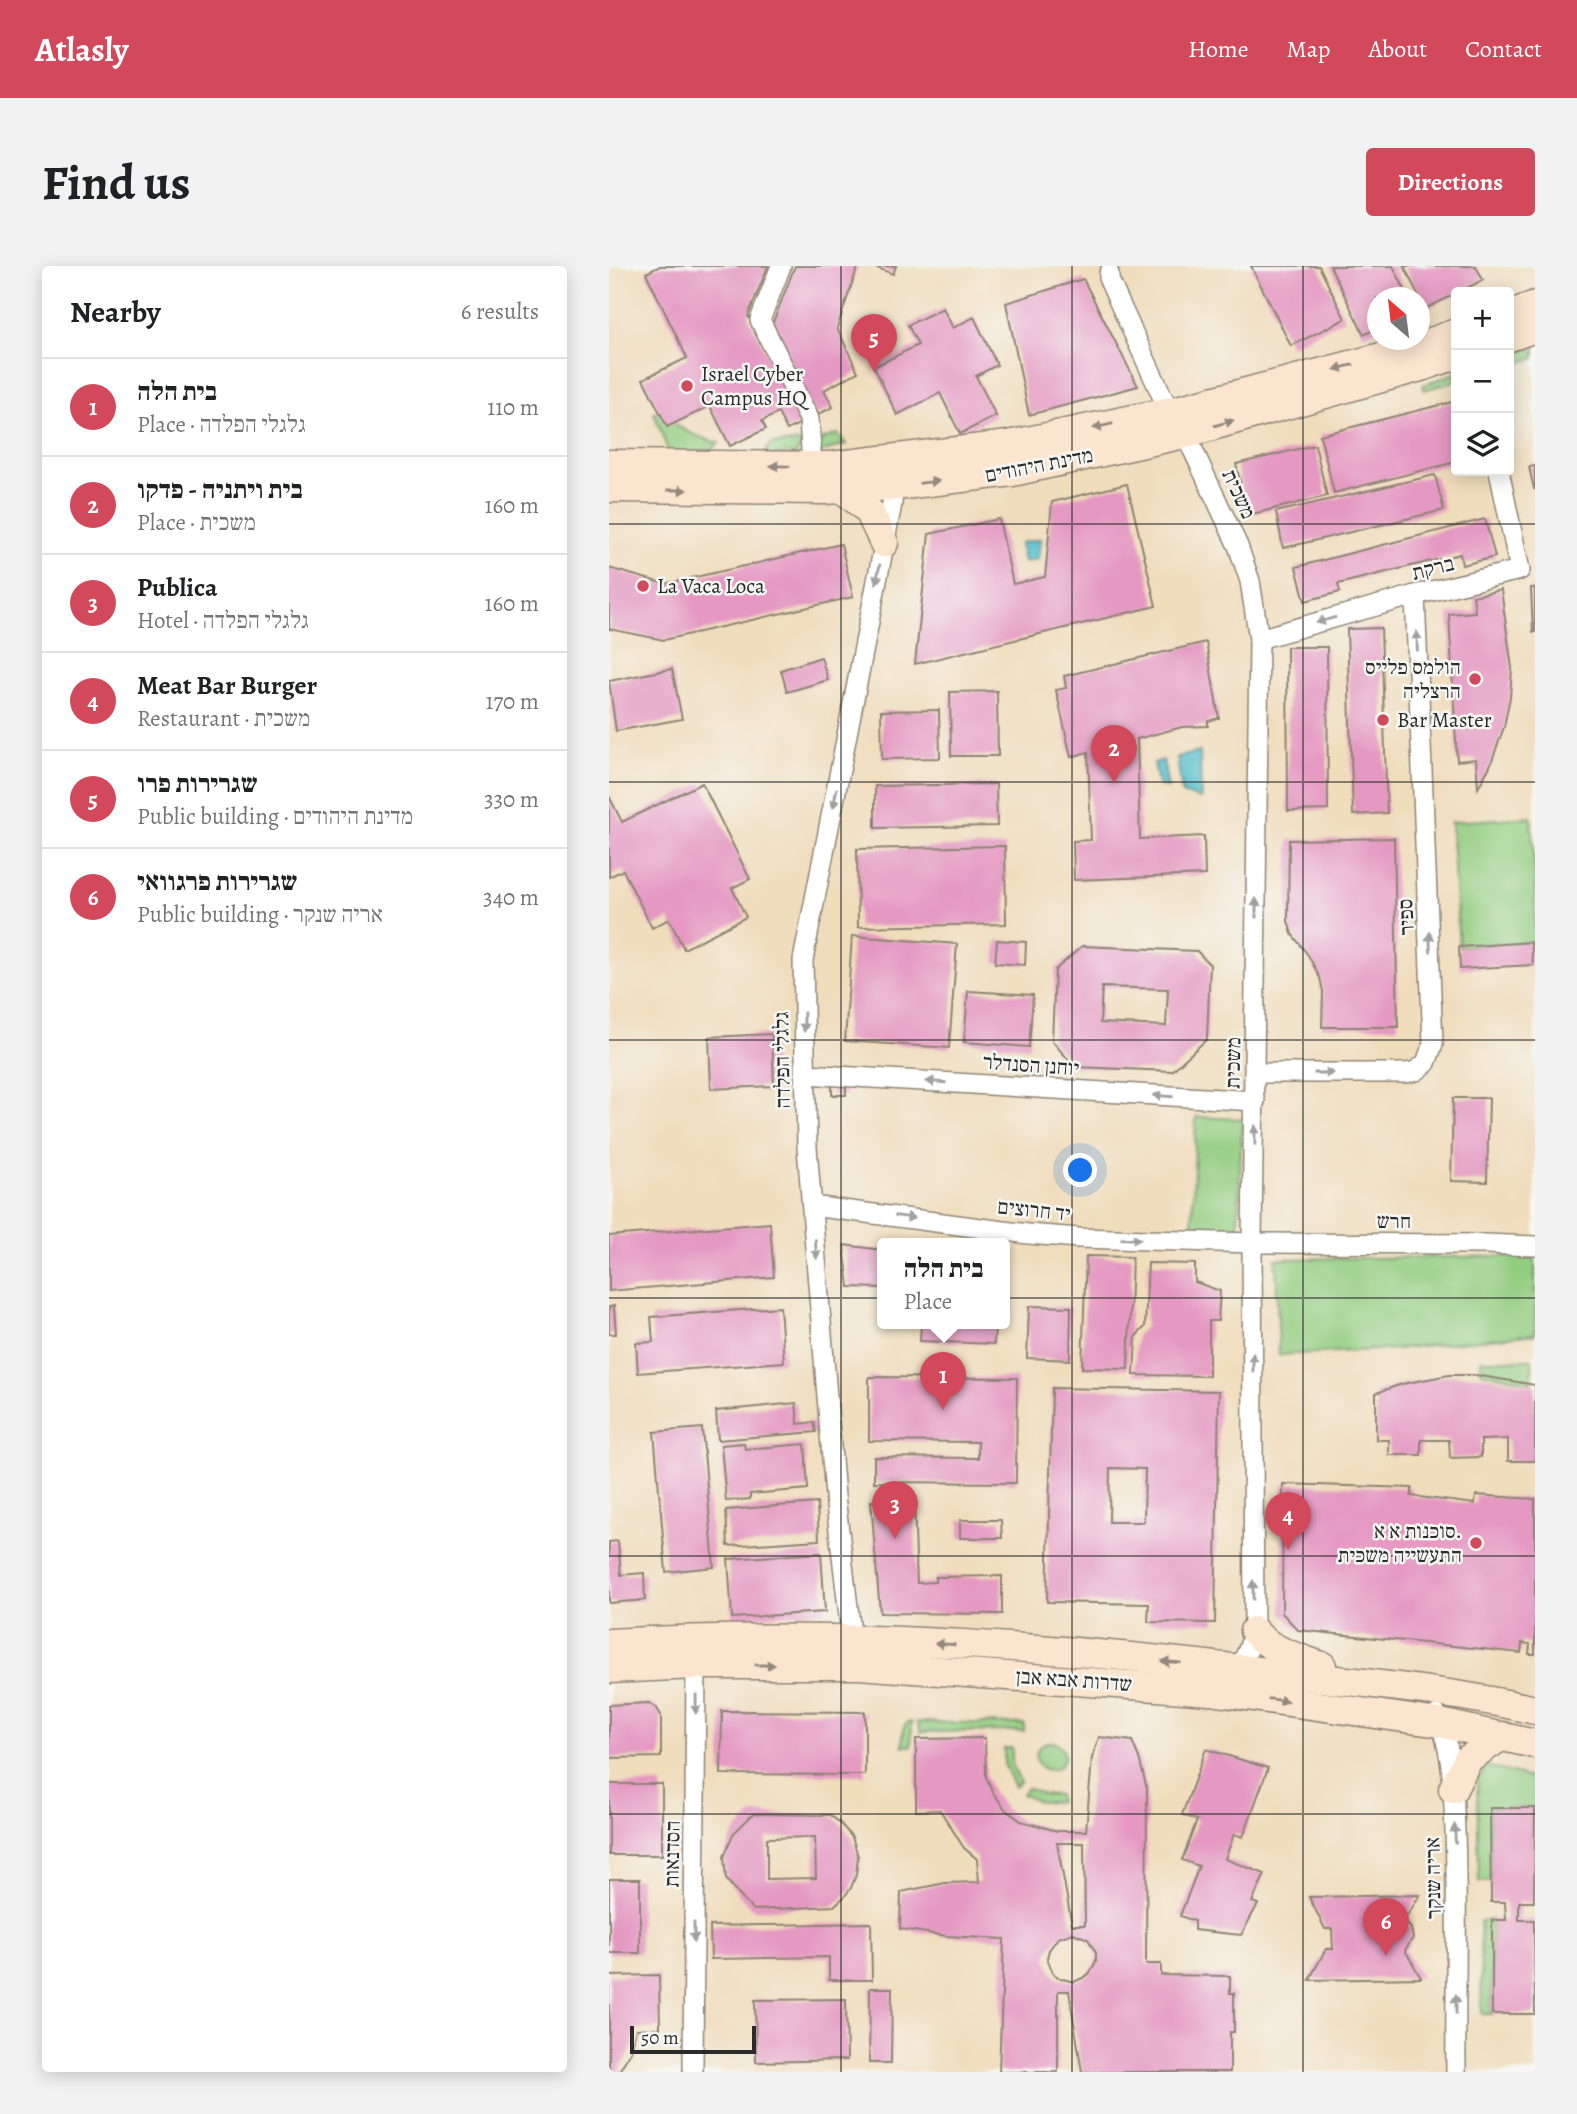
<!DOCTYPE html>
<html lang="en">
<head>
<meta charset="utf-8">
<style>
  :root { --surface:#fff; --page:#f2f2f2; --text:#202124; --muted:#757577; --line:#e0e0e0; --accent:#d1495b }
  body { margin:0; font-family:Alegreya,"Frank Ruhl Libre",serif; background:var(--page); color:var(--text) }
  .controls { position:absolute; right:21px; top:21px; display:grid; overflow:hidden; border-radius:7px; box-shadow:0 4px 18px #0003 }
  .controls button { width:63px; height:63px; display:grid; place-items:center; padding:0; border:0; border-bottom:2px solid var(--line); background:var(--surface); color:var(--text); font:35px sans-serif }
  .compass { position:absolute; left:758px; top:21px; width:63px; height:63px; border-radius:50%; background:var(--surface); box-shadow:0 4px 18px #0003; rotate:332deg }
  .scale { position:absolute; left:21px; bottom:18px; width:126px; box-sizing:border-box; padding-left:7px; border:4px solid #2b2b2b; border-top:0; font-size:19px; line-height:24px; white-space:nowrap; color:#2b2b2b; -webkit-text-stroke:5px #f6f6f2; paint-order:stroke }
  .you { position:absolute; left:472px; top:905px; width:24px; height:24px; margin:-18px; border:5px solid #fff; border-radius:50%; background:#1a73e8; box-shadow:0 0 0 10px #1a73e833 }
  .badge { display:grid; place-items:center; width:46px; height:46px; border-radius:50%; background:var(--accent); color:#fff; font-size:23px; font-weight:700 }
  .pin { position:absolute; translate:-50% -58px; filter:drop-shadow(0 2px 4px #0008) }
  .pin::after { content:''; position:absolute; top:37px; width:24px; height:21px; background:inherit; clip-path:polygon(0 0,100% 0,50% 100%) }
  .popup { position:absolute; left:268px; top:972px; width:133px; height:91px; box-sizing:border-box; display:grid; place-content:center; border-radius:7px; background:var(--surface); filter:drop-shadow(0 2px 5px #0005); font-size:23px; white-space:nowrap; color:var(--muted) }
  .popup b { font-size:26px; color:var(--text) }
  .popup::after { content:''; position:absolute; left:50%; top:100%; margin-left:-14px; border:14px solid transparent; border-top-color:var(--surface) }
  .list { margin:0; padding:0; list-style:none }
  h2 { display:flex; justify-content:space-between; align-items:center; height:91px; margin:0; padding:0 28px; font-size:30px }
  h2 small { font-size:23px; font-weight:400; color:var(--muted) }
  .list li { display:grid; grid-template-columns:46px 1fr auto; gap:21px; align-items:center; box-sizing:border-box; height:98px; padding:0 28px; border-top:2px solid var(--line) }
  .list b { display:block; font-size:26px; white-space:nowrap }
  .list p { margin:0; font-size:23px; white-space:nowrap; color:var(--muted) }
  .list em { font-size:23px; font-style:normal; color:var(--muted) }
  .icon { flex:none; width:38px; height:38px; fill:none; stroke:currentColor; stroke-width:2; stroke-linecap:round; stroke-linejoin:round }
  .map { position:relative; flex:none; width:926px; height:1806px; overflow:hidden; border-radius:7px }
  header { display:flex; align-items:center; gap:42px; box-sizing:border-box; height:98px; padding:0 35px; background:var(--accent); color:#fff }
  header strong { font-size:33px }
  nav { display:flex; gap:38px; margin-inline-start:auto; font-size:24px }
  .intro { display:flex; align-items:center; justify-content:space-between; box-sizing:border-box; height:168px; padding:0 42px }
  h1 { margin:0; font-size:49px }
  .button { padding:18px 32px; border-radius:7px; background:var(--accent); color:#fff; font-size:24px; font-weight:700 }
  main { display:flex; gap:42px; padding:0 42px }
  aside { flex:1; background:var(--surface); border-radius:7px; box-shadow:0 4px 18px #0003 }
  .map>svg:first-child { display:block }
</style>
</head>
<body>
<header>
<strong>Atlasly</strong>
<nav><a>Home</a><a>Map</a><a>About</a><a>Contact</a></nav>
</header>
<div class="intro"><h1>Find us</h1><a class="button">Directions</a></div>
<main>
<aside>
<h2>Nearby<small>6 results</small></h2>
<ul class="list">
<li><span class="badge">1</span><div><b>בית הלה</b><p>Place · גלגלי הפלדה</p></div><em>110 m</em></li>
<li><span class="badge">2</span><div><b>בית ויתניה - פדקו</b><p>Place · משכית</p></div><em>160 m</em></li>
<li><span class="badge">3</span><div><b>Publica</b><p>Hotel · גלגלי הפלדה</p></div><em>160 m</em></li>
<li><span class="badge">4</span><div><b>Meat Bar Burger</b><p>Restaurant · משכית</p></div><em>170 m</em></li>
<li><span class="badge">5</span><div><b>שגרירות פרו</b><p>Public building · מדינת היהודים</p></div><em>330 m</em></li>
<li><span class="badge">6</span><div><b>שגרירות פרגוואי</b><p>Public building · אריה שנקר</p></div><em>340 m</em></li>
</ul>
</aside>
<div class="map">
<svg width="926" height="1806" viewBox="0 0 926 1806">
  <rect width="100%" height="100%" fill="#f6f6f2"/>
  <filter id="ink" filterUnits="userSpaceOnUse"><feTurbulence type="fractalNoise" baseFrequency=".0143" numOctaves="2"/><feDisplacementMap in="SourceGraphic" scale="14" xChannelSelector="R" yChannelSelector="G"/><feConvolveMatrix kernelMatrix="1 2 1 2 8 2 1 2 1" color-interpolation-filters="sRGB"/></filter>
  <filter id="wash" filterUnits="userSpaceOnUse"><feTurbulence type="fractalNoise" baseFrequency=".00686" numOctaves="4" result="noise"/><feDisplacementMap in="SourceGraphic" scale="28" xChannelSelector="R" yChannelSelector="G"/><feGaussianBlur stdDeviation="1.57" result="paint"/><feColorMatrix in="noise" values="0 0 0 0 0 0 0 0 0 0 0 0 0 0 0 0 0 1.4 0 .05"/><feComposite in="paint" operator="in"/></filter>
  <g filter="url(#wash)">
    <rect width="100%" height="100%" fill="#f0ddbc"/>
    <g fill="#93cd80" stroke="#5f7c56" stroke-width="2">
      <path d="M926,78v14l-26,8v-12z"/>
      <path d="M847,107v8l-32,9 -1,-5z"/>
      <path d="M52,146c17,17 35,25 58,31l-16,15 -32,1 -17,-46z"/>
      <path d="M229,168l8,10 -28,9 3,-13z"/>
      <path d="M195,176l-8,12 -33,2 8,-12z"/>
      <path d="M922,551l4,57v91h-2l-2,-23 -72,5 -8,-125z"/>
      <path d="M587,851l46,2 -4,109 -46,-2z"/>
      <path d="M926,990v78l-140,15 -116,6 -3,-96z"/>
      <path d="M872,1094h51v22l-51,-10z"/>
      <path d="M303,1456l-1,24h-8v-17l4,-6z"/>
      <path d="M308,1456l107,2v7l-103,1z"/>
      <circle cx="441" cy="1490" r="14"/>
      <path d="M395,1482h8v17l8,17 -5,5 -11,-23z"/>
      <path d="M877,1500l49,13v29h-45l1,74h-12l-2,-106h4z"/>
      <path d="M418,1522l15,6 16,1 1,7c-14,2 -25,-1 -37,-8z"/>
      <path d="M883,1654v94h-10l-2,-93z"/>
    </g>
    <g fill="#52becd" stroke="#3e747c" stroke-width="2">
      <path d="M431,273l-2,20 -14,3 -4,-19z"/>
      <path d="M591,486l1,47 -19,-6 -5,-36z"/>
      <path d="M554,494l5,28 -10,-3 -4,-22z"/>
    </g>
    <g id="blocks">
      <g fill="#e599c2" fill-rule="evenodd">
        <path d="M51,0h108l-20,50 45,89 -21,-80 23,-59h63l-21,62 21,44 -34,18 9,17 -46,23 -9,-17 -16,8 4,8 -36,17 -20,-40 -43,21 -24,-48 44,-21 -41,-85z"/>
        <path d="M263,0h24l-3,8z"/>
        <path d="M642,0h68l26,53 -54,27z"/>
        <path d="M721,0h63l16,32h-32v30l-13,7z"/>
        <path d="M795,0h72l7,14 -58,29z"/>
        <path d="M474,13l55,107 -109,29 -23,-112z"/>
        <path d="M334,42l10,20 21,-11 23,48 -21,11 20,40 -36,18 -20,-41 -43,22 -23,-48 44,-22 -10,-20z"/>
        <path d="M843,136l4,17v43l-122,31 -14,-58z"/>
        <path d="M706,179l12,51 -79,19 -12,-51z"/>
        <path d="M926,200v23h-1l-5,-22z"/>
        <path d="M826,209l9,35 -161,38 -7,-36z"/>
        <path d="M518,218l29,122 -241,58 14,-130 70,-15 14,65 32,-7 7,-75z"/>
        <path d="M876,253l10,38 -33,8 -2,-11 -122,30 2,8 -35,9 -9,-34z"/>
        <path d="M232,278l12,53 -189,43 -55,-11v-61l56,16z"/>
        <path d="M922,322h4v44h-2z"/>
        <path d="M892,324l11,78 -2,29 -6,30 -14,39 -12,22 -2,-29 -19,2 -8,-147 26,-2 -2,-16z"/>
        <path d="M772,362l6,185 -34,2 -6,-186z"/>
        <path d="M597,376l13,76 -11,3v5l-26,1 -45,12 3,100 64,-3 1,39 -131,5 -1,-39 18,-1 -3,-88 -17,5 -15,-67 10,-2 -2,-12z"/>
        <path d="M678,381h40l1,163 -40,1z"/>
        <path d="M212,391l7,23 -41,12 -6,-22z"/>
        <path d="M63,403l10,50 -66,12 -7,-50z"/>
        <path d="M388,425l1,65h-47l-1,-64z"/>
        <path d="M330,444l1,48 -58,1 -1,-48z"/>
        <path d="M93,517l48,96 -18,9 14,29 -62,32 -15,-30 -17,9 -29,-58 -14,7v-81l13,26z"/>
        <path d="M387,518l1,42 -122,2v-42z"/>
        <path d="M785,572l4,189h-76l1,-36 -3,-13 -12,-23 -16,-21 -4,-13 1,-81z"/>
        <path d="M396,580l1,78 -148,3 -1,-78z"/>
        <path d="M243,670l105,8 -8,104 -104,-7z"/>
        <path d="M388,674l29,2 -1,23 -30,-2z"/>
        <path d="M922,676l2,23 -73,4 -1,-22z"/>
        <path d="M473,680l115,5 13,14 -3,74 -35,32 -97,-4 -23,-26 3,-71zM493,721l66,2 -2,37 -66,-3z"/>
        <path d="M359,725l65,4 -4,52 -65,-5z"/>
        <path d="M163,768l2,52 -63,3 -2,-52z"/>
        <rect x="223" y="816" width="14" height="13"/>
        <path d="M844,832h36l-2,84 -36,-1z"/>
        <path d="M161,957l4,54 -165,14v-55z"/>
        <path d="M235,979l38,5v38l-33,-1z"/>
        <path d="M477,990l46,1 -4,112 -46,-1z"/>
        <path d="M539,997l47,1v18l25,9 -2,30h-9v55l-75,-1 2,-39 9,-9z"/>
        <path d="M5,1040l2,28h-7v-27z"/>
        <path d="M420,1040l42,1 -1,53 -43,-2z"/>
        <path d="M171,1041l4,55 -146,11 -2,-30 17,-1 -2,-25z"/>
        <path d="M312,1058h74l-1,20 -74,-3z"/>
        <path d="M840,1109h26l60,10v76h-27v-22l-27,1v17l-31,1 -1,-18h-28v15h-32v-15h-13v-47l26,-9z"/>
        <path d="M260,1111l148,1 -1,105 -142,-1v-25l104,1v-16l-109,-1z"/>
        <path d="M443,1122l167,3 -4,232 -67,-1 1,-18 -102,-2zM501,1202l35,1 -1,53h-35z"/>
        <path d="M187,1137l2,21 16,-2 2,10 -98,8 -2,-29z"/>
        <path d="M93,1162l12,139 -48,5 -12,-140z"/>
        <path d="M135,1177l1,6 60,-5 3,45 -58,5v5l-24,2 -5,-56z"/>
        <path d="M674,1218l129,4 -1,8 64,8 1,-9 59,4v155h-6l1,-10 -8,-1 -1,10 -223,-23 -16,-17z"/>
        <path d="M262,1235l43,2 3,80 18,-1v-5l67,-1v38l-122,-1z"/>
        <path d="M208,1237l2,37 -91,6 -2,-36z"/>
        <path d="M351,1254h41l1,18h-42z"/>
        <path d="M9,1275l3,34 23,-2 1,27 -36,3v-61z"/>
        <path d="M212,1287l4,59 -93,6 -4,-59z"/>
        <path d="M40,1437l7,4 5,8v42l-52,1v-53z"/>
        <path d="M113,1445l143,1v63l-144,-1z"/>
        <path d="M490,1471l33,4 7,17 8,31 -1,175h15v11l69,1v17h4v39h-4v40h-148l-13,-81h-11v81h-59l5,-133 -57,-3 -47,-7 1,-37 44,-9 34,-1 -2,-23 -13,-11 -24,-38 -24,1v-72l69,-1 1,39 8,17 12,16 15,11 36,10h29l6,-73zM448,1577h27l1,82h-13zM464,1667l15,6 8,14v8l-7,14 -15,7 -15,-4 -6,-5 -6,-15 2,-8 9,-12z"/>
        <path d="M597,1483l62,19 -25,69 -9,-3 -9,25 40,15 -13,28 6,2 -17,31 -47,-5v-9l-14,-5 19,-50 -17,-6 15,-40 -15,-5z"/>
        <rect x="0" y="1518" width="53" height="71"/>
        <path d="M881,1542h45l-1,94h-15v18h15l1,94h-43v-94h14l-1,-18h-14z"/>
        <path d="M144,1548l77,1 10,8 12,14 6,19 -2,19 -5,13 -7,9 -10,9 -80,4 -10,-9 -18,-22 -2,-22 9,-23zM206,1571l1,41 -49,1v-41z"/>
        <rect x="0" y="1613" width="31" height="74"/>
        <path d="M811,1629l-16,26 7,7 2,10 -8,12 16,28 -112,2 17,-31h7l-1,-20h-7l-16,-32z"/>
        <path d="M262,1657l1,57h-43v-23l-118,2 -1,-33z"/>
        <path d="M50,1709l1,53 -24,1 -5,22 -12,20 -10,1v-96z"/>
        <path d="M261,1722h22l-1,75h-22z"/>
        <path d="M237,1733l1,61 -91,2 -1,-62z"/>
      </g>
    </g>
  </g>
  <g filter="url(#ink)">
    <use href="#blocks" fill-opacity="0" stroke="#8e8474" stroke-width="2"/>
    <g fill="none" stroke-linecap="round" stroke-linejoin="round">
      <defs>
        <g id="street">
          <path d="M172,0l-21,54 49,99 3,47"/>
          <path d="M500,7v7l60,131 24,39 45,96 12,35 9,58 -7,604 2,388c-5,17 -9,32 -23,44"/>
          <path d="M650,373l156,-44 105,-25 -21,-99"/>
          <path d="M647,807h150l10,-2 10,-8 7,-19 -18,-449"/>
          <path d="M196,808l450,27"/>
          <path d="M203,940l216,28 51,4 173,5 234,1 49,2"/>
          <path d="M244,1384l-18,-154 -28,-349 -4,-187 89,-456 2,-30"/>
          <path d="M828,1449c17,37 16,76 18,116 3,80 0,160 1,241"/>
          <path d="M84,1806l3,-407 4,-10"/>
        </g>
        <g id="secondary">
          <path d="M900,49l26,-10"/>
          <path d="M900,71l26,-9"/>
          <path d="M0,198l221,2 178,-21 169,-35 235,-61 44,-16"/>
          <path d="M0,222l215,2 71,-4 117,-14 172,-38 240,-68 32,-11"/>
          <path d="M234,223l26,22 15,32"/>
          <path d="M645,1365c18,21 43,26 68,35"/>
          <path d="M0,1377c216,-12 434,1 649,28 93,11 186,18 277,39"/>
          <path d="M0,1403l87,-4h163l351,26 230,32 95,21"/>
          <path d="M844,1523l15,-30 34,-23"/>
        </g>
      </defs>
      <use href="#street" stroke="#8e8474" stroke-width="22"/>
      <use href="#secondary" stroke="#8e8474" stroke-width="31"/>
      <use href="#street" stroke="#fff" stroke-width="19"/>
      <use href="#secondary" stroke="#fce5cf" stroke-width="28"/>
    </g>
    <defs><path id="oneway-solid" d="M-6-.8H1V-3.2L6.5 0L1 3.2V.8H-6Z" transform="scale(1.75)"/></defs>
    <g fill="#94887d">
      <use href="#oneway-solid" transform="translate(735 101) rotate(165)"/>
      <use href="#oneway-solid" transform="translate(615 157) rotate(-16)"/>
      <use href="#oneway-solid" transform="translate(494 160) rotate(167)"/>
      <use href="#oneway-solid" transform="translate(171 200) rotate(-179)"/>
      <use href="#oneway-solid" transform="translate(320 216) rotate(-7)"/>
      <use href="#oneway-solid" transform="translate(68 224)"/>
      <use href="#oneway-solid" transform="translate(336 1378) rotate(-176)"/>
      <use href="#oneway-solid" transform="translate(562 1396) rotate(-175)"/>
      <use href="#oneway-solid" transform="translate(156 1399)"/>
      <use href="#oneway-solid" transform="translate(669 1434) rotate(7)"/>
    </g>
    <g fill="#a0a0a0">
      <use href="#oneway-solid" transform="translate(269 308) rotate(101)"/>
      <use href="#oneway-solid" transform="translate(717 354) rotate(164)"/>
      <use href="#oneway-solid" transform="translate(808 375) rotate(-92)"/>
      <use href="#oneway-solid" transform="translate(226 532) rotate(101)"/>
      <use href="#oneway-solid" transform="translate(647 642) rotate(-90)"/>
      <use href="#oneway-solid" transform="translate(821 676) rotate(-93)"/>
      <use href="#oneway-solid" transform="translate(195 756) rotate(89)"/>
      <use href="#oneway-solid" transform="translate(715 807)"/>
      <use href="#oneway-solid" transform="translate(327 816) rotate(-176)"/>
      <use href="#oneway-solid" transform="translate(554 830) rotate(-176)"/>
      <use href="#oneway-solid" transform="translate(646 869) rotate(-89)"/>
      <use href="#oneway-solid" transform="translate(296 951) rotate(7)"/>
      <use href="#oneway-solid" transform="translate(522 973) rotate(2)"/>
      <use href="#oneway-solid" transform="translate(207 983) rotate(86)"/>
      <use href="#oneway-solid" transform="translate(644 1097) rotate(-90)"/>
      <use href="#oneway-solid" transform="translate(644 1324) rotate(-90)"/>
      <use href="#oneway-solid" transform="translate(87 1438) rotate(91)"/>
      <use href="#oneway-solid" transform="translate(846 1568) rotate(-93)"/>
      <use href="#oneway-solid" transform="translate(85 1666) rotate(90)"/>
      <use href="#oneway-solid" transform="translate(847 1738) rotate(-90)"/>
    </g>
  </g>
  <path fill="none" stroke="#2b2b2b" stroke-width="2" stroke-opacity="0.55" d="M232,0v1806M463,0v1806M694,0v1806M0,258h926M0,516h926M0,774h926M0,1032h926M0,1290h926M0,1548h926"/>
  <g fill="#d1495b" stroke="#f6f6f2" stroke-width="2.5">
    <circle cx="78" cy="120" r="7"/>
    <circle cx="34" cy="320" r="7"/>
    <circle cx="866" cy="413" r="7"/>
    <circle cx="774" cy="454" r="7"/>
    <circle cx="867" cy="1277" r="7"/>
  </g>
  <g text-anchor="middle" stroke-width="5" stroke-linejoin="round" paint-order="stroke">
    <g font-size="21" fill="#2b2b2b" stroke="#f6f6f2" text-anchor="start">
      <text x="92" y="115">Israel Cyber<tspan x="92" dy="24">Campus HQ</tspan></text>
      <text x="48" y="327">La Vaca Loca</text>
      <text x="852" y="408" text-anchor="end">הולמס פלייס<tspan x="852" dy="24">הרצליה</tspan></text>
      <text x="788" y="461">Bar Master</text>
      <text x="853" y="1272" text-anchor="end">סוכנות א א.<tspan x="853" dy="24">התעשייה משכית</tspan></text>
    </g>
    <g font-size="21" fill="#2b2b2b" stroke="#f6f6f2">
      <text transform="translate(430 199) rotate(-11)" y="7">מדינת היהודים</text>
      <text transform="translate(630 228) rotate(65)" y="7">משכית</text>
      <text transform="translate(824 302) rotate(-14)" y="7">ברקת</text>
      <text transform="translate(797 651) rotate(-93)" y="7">ספיר</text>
      <text transform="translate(173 794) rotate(-91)" y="7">גלגלי הפלדה</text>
      <text transform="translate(624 797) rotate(-89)" y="7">משכית</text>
      <text transform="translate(422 799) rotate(4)" y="7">יוחנן הסנדלר</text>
      <text transform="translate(425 944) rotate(6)" y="7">יד חרוצים</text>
      <text x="785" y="962">חרש</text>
      <text transform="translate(465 1414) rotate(4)" y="7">שדרות אבא אבן</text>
      <text transform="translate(63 1588) rotate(-89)" y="7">הסדנאות</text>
      <text transform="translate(824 1612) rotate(-91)" y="7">אריה שנקר</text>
    </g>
  </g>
</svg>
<div class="controls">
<button>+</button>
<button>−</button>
<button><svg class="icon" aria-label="layers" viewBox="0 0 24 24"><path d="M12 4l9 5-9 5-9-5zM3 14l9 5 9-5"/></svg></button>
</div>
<svg class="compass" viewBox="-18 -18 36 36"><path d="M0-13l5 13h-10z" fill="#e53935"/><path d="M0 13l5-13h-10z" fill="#757577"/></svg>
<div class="scale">50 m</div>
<div class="you"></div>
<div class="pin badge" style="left:334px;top:1144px">1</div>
<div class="popup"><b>בית הלה</b>Place</div>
<div class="pin badge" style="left:505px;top:517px">2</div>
<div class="pin badge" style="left:286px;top:1273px">3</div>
<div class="pin badge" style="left:679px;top:1284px">4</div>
<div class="pin badge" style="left:265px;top:106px">5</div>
<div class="pin badge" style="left:777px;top:1690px">6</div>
</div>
</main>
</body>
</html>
